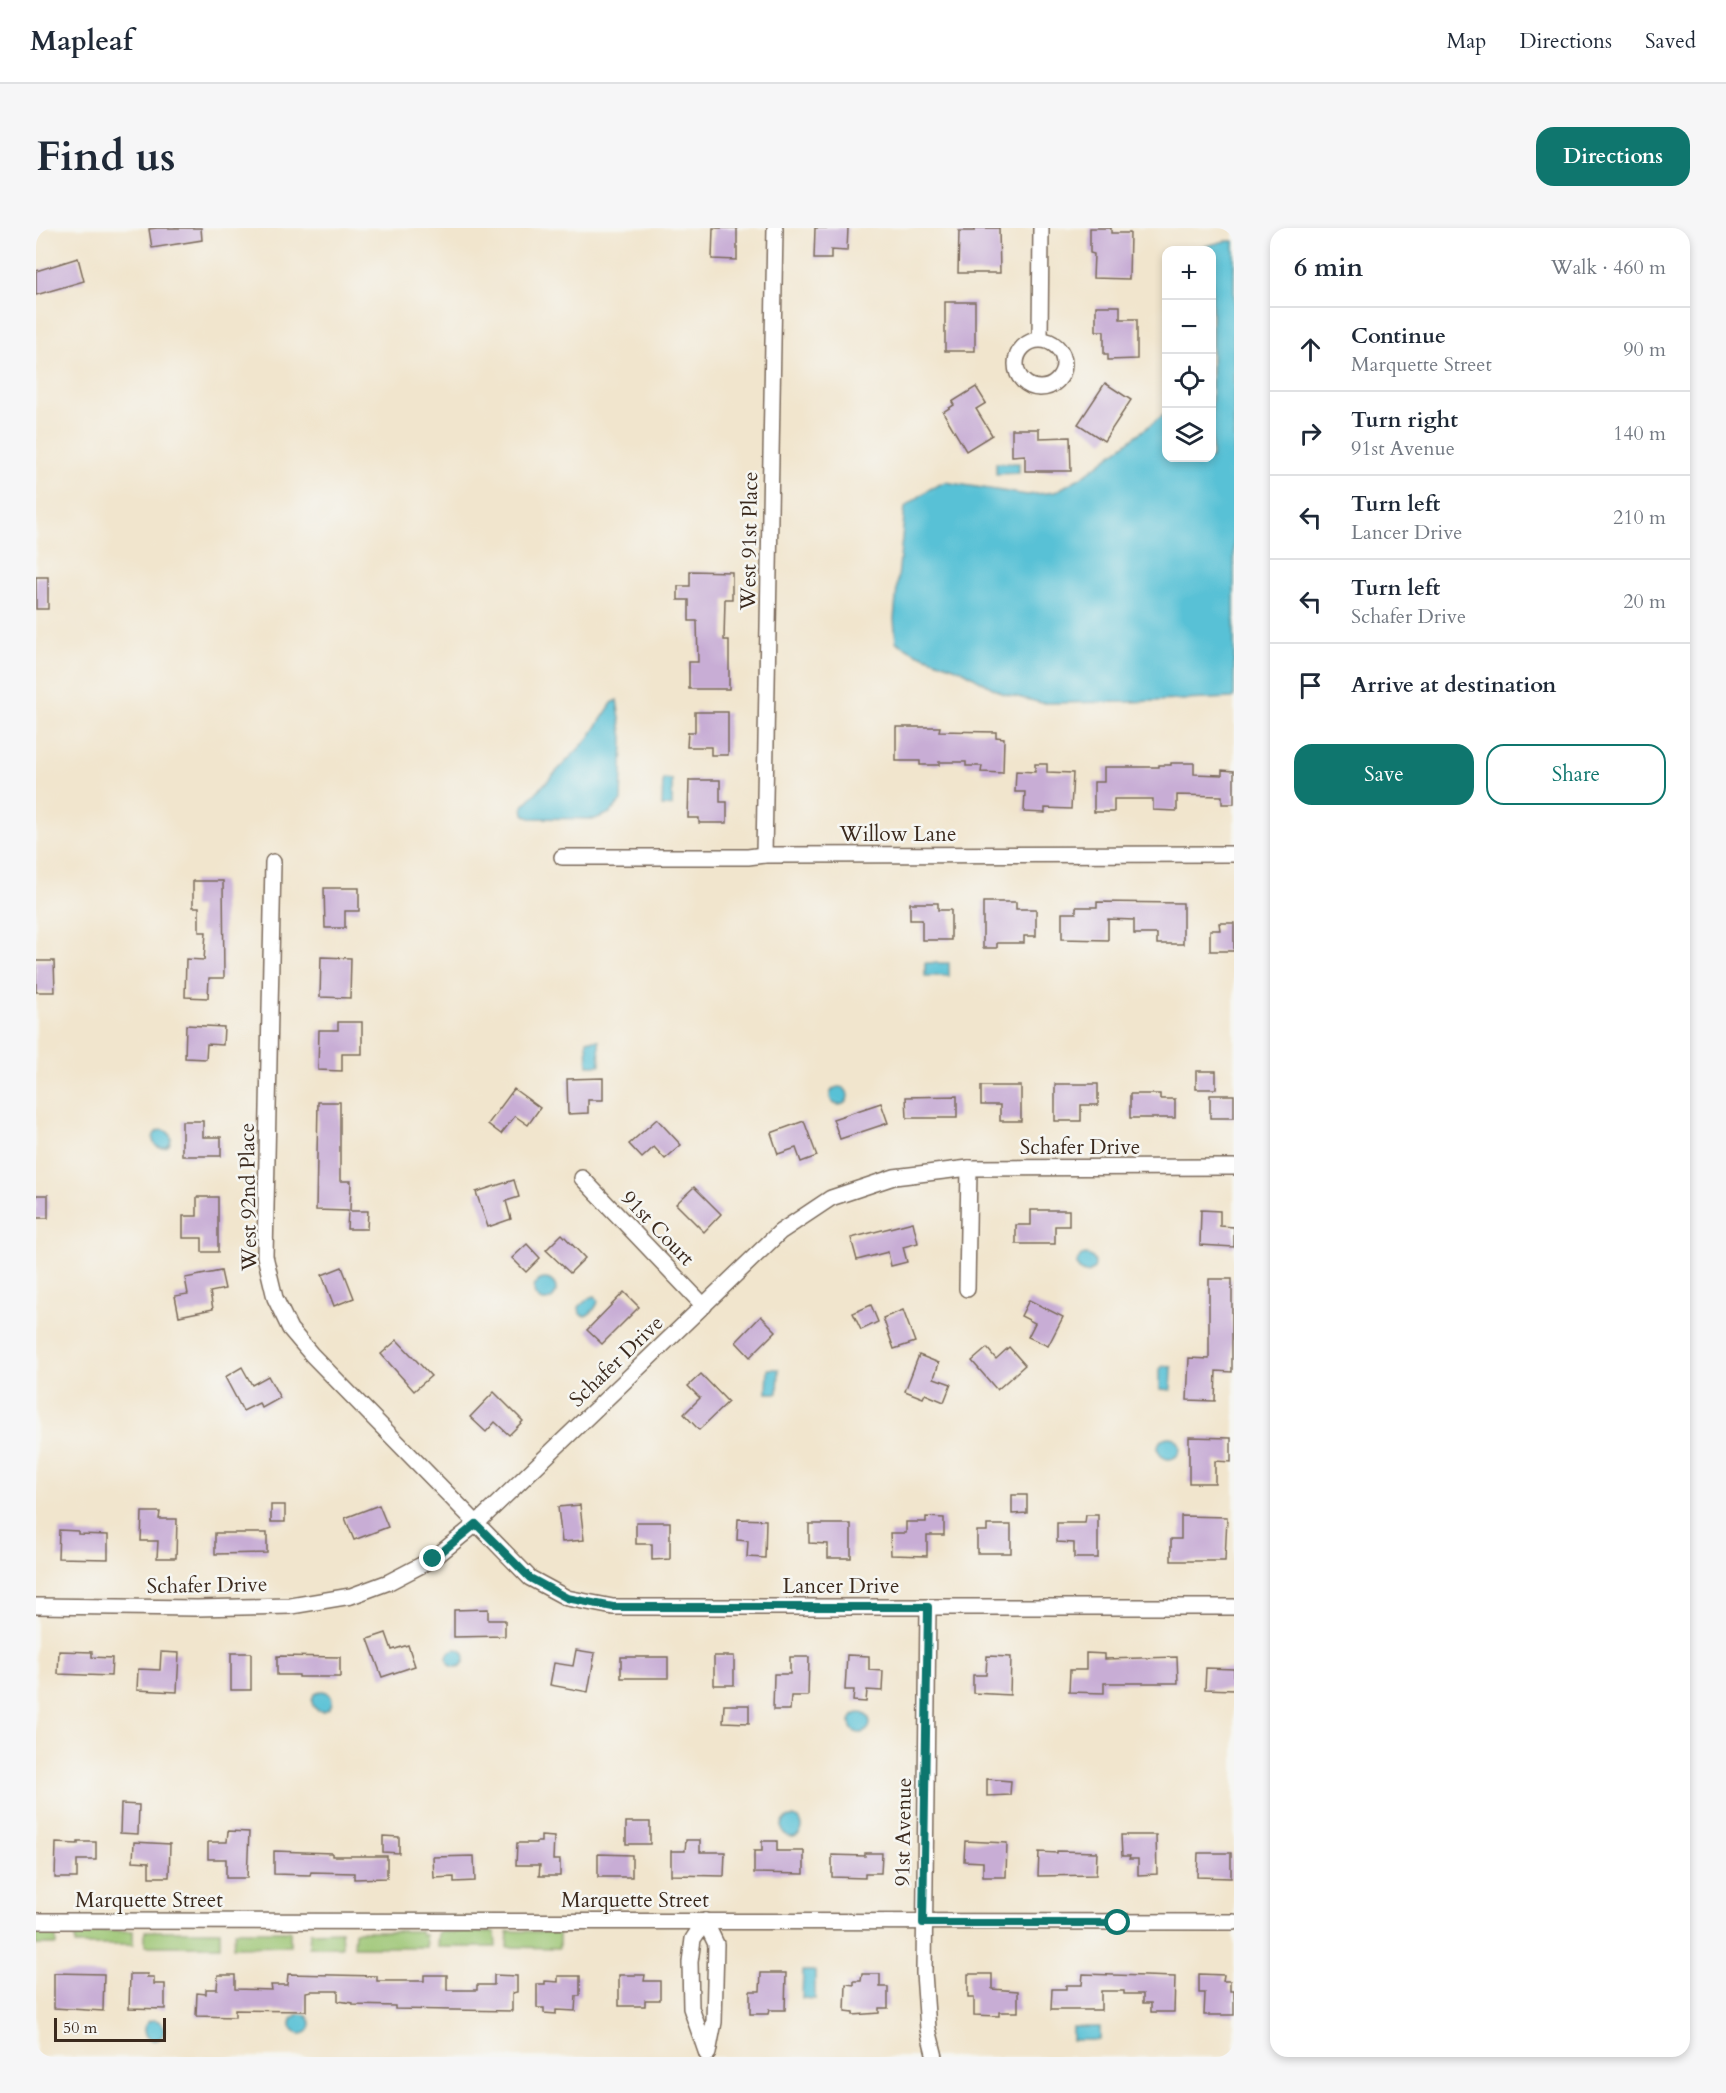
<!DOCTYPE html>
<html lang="en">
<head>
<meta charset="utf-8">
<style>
  :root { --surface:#fff; --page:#f6f6f7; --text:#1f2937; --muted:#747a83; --line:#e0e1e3; --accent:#0f766e }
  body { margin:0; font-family:Cardo,serif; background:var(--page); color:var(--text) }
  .controls { position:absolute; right:18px; top:18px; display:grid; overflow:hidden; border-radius:12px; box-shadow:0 3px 9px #0003 }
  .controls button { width:54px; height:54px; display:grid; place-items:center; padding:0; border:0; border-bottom:2px solid var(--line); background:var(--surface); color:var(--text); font:30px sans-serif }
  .scale { position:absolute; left:18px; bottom:15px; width:112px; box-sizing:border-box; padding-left:6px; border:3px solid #3b2a1e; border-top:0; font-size:16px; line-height:21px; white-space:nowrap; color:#3b2a1e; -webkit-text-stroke:4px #f6f6f2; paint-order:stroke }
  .stop { position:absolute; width:18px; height:18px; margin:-14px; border:4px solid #0f766e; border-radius:50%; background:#fff }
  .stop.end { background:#0f766e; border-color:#fff; box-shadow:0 2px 6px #0008 }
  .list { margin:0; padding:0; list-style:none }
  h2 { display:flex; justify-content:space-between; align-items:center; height:78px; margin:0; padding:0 24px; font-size:26px }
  h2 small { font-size:20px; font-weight:400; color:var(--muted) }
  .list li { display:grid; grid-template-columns:39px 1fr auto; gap:18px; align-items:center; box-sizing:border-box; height:84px; padding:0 24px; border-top:2px solid var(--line) }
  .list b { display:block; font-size:22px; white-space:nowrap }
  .list p { margin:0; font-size:20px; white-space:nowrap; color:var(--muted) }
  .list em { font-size:20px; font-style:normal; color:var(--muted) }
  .actions { display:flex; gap:12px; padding:18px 24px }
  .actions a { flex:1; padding:14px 0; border:2px solid var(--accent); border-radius:18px; text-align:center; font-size:21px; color:var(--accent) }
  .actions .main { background:var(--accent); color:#fff }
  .icon { flex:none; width:33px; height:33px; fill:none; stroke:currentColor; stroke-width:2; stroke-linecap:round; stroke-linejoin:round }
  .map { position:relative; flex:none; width:1198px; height:1829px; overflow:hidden; border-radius:18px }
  header { display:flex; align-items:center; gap:36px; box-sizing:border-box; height:84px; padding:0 30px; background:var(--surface); border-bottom:2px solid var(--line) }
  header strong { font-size:28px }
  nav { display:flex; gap:33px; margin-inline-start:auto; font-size:21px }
  .intro { display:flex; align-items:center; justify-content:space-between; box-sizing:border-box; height:144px; padding:0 36px }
  h1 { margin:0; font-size:42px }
  .button { padding:15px 27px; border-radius:18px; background:var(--accent); color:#fff; font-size:21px; font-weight:700 }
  main { display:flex; gap:36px; padding:0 36px }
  aside { flex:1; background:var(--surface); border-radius:18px; box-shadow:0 3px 9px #0003 }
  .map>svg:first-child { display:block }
</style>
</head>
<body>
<header>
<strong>Mapleaf</strong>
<nav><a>Map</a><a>Directions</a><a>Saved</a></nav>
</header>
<div class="intro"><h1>Find us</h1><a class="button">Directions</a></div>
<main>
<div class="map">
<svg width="1198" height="1829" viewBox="0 0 1198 1829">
  <rect width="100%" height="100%" fill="#f6f6f2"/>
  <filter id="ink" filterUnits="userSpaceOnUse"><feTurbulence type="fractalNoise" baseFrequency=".0167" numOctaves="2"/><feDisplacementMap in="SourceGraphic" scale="12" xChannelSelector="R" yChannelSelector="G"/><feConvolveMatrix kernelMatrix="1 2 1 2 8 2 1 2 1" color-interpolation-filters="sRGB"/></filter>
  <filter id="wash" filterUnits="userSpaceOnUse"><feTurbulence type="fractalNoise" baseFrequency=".008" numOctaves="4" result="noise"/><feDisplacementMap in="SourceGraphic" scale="24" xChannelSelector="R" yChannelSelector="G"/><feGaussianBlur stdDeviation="1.35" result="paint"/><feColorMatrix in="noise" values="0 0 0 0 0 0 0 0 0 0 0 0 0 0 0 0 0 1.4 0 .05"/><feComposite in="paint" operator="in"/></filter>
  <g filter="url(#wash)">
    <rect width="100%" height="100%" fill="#f1e5cd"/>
    <g fill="#9bc572" stroke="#6b7848" stroke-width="1.5">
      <rect x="0" y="1703" width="20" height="14"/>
      <rect x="39" y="1703" width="58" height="14"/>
      <rect x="109" y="1703" width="75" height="15"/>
      <path d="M199,1703h55v15l-57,1z"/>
      <path d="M305,1703l1,16h-33l1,-15z"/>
      <path d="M319,1703h65l1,4h4l1,12h-72z"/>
      <path d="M472,1703l51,1v16l-52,-1z"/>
      <path d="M402,1704h57l1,15h-59z"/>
    </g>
    <g fill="#59c1d6" stroke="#4a767a" stroke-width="1.5">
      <path d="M1189,13h9v457l-107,4 -85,1 -41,-10 -39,-23 -46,-17 -20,-11 -2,-23 11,-112 25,-18 15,-7 82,13 28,-3 28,-16 83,-63v45h46v-208h-22z"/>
      <path d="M960,235h23v10l-23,1z"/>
      <path d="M581,472l6,38 -2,63 -11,12 -15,6 -65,-1 -6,-4 -1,-8 66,-68 23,-35z"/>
      <path d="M627,551l9,1v26h-10z"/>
      <rect x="889" y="735" width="24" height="13"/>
      <path d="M551,812h12l1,25h-12z"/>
      <circle cx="803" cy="868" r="9"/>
      <circle cx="126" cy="911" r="9"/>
      <circle cx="1050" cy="1036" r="9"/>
      <circle cx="509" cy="1062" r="11"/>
      <path d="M559,1068l3,4c0,6 -7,14 -13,16l-5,-2 -1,-7 10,-9z"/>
      <path d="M1127,1138l9,1v2l-1,21 -11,-1v-20z"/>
      <path d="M732,1141h11l-1,24h-11z"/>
      <circle cx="1133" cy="1220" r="11"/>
      <circle cx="420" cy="1430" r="9"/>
      <circle cx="286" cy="1473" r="10"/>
      <circle cx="824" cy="1495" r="10"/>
      <circle cx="756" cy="1599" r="10"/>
      <path d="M767,1743h12v28l-13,-1z"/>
      <circle cx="265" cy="1796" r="10"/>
      <circle cx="118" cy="1802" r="10"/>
      <rect x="1036" y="1799" width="28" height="13"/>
    </g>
    <g id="blocks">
      <g fill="#c8add5">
        <path d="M121,0h44l1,12 -50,8 -3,-19z"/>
        <path d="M677,0h24v32l-25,-1z"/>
        <path d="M779,0h33l-1,23 -16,-1v9h-17z"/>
        <path d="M939,0h24l1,45h-42l1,-42h16z"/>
        <path d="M1054,0h21v5h19l-1,46 -36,-1 1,-24 -4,-1z"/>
        <path d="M42,30l6,23 -48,14v-24z"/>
        <rect x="909" y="74" width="30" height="49"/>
        <path d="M1060,78h24v13h17v40l-29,1v-6h-4v-23h-8z"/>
        <path d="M1069,155l26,17 -27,41 -26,-17z"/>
        <path d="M940,159l10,16 -10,6 16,26 -26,16 -23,-39 11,-7 -2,-3z"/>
        <path d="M976,201h27v9l31,-1 1,34h-46v-16l-13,1z"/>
        <path d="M654,343l42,1v27h-7l-1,41h5v49h-40v-27h9l-1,-41h-8v-21h-11v-14h12z"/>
        <rect x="0" y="349" width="12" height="32"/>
        <path d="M659,484h33v43h-17v-8h-24l1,-15h7z"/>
        <path d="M860,499h44l-1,4 57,1v5l8,1 -1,35 -22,-1 1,-6h-16v-4h-27v3h-19v-4h-24z"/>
        <path d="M1135,535h23v11l28,1v-5l12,1v33h-12v-8l-45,-1v16l-24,-1v-11h-39v13h-20v-30h10v-15h55v-2h12z"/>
        <path d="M999,536h12v8l26,1 -2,36 -26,-1v5l-21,-1 1,-20h-10l1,-21 19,1z"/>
        <path d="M653,552h31v22h7v21h-28v-5h-11z"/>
        <path d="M157,653h30l1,97h-15l-1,20 -23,-1 1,-38 18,1 2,-28h-7v-25h-6z"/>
        <path d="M288,660h35v23h-14v17h-20z"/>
        <path d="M947,674h33v7h20v27h-12v7h-27v5h-14z"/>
        <path d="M1061,674l86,1v41h-26v-10h-23v-14l-26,-1v21l-46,-1v-26h14v-6h21z"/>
        <path d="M874,675h28v7h13v30h-29v-20h-12z"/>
        <path d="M1183,695h15v28h-24v-21h10z"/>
        <path d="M285,729l30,1 -1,40 -30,-1z"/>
        <path d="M0,733h18l1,31h-19z"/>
        <path d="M302,794h24v32h-20v17l-24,-1 1,-40h19z"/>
        <path d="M150,797l38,2 -1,18 -16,-1 -1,15 -21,-1z"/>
        <rect x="1160" y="843" width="20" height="18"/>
        <path d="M567,850v22h-15v13l-20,1 -1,-35z"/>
        <path d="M1019,856h43v21h-17v16h-26z"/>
        <path d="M945,858h40v35h-21v-16h-19z"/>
        <path d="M478,861l26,19 -12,17 -13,-9 -14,18 -13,-10z"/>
        <path d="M1094,866h30v5h15v19h-45z"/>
        <rect x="1174" y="867" width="24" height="23"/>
        <path d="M921,868v22h-50l-1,-21z"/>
        <path d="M282,874h22v79h11l-1,30h18l-1,18h-20l1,-18 -32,-1z"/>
        <path d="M845,875l7,20 -48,16 -7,-20z"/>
        <path d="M621,891l24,26 -16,14 -11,-12 -12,11 -13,-14z"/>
        <path d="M146,893h21v16h18v19h-39z"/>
        <path d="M768,893l13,35 -16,6 -5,-14 -18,6 -7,-21z"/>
        <path d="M478,952l5,17 -13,4 5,18 -23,8 -12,-35z"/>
        <path d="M658,959l27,27 -17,18 -28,-28z"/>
        <rect x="0" y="967" width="12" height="23"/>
        <path d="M161,969h21v55h-16v-14h-19v-22h14z"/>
        <path d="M995,982h38v16h-14v18h-39v-19h15z"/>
        <path d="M1165,982l19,1v15l14,1v20l-34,-2z"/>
        <path d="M877,994l5,21 -15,4 4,15 -16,4 -3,-14 -31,8 -6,-22z"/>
        <path d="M526,1006l23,24 -15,15 -24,-23z"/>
        <path d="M491,1016l13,14 -14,14 -14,-14z"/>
        <path d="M306,1039l12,31 -20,8 -12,-31z"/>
        <path d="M185,1043l4,18 -15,3 3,17 -34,7 -4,-20 13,-2 -3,-16z"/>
        <path d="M1173,1051h23v93l-16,-1 -1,30 -28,-1 2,-42 20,1z"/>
        <path d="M588,1064l15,15 -37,37 -15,-14z"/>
        <path d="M993,1072l34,17 -15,29 -20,-9 7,-14 -14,-7z"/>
        <path d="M835,1077l7,17 -17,8 -8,-17z"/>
        <path d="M867,1082l12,32 -21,7 -11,-31z"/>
        <path d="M725,1088l15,15 -26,26 -14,-15z"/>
        <path d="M361,1112l34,36 -17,15 -33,-37z"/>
        <path d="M973,1119l16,18 -28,25 -25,-29 15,-13 9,11z"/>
        <path d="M883,1127l20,8 -5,15 17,6 -7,18 -19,-8 -2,4 -18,-7z"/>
        <path d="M206,1139l10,18 16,-9 12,22 -18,10 -3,-5 -16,8 -18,-34z"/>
        <path d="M665,1146l27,28 -29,28 -15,-16 16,-16 -12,-12z"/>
        <path d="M458,1164l29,29 -14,14 -14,-13 -9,10 -16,-15z"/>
        <path d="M1153,1209l42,1v24l-16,-1v22h-26z"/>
        <path d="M976,1267h15v18l-15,1z"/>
        <rect x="235" y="1277" width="14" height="17"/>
        <path d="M343,1277l9,22 -34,13 -9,-22z"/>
        <path d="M544,1277l4,35 -22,2 -4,-35z"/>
        <path d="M106,1284h18l-1,7h18l-1,39h-19l1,-17h-17z"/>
        <path d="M1050,1287h12v43h-24v-15l-17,-1v-19h28z"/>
        <path d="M1145,1288l46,1 -2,44h-54v-22h10z"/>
        <path d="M890,1289l18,1v17h-17v21l-36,-1 -1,-22h16v-11h20z"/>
        <path d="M702,1291l28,1 -1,38 -18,-1 1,-16 -11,-1z"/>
        <path d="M600,1294h34v37l-18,1v-16h-16z"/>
        <path d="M773,1296h42v34h-23v-14l-19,-1z"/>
        <path d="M951,1297h24v28h-34v-22h10z"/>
        <path d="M23,1302l19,1v3l30,1v24l-50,-1z"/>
        <path d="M179,1305h52v20l-52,1z"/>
        <path d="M452,1381v11h17v16l-51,1v-27z"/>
        <path d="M350,1405l6,17 16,-5 7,21 -33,11 -14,-38z"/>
        <path d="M540,1422l19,3 -7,39 -38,-7 4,-22 19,3z"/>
        <path d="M23,1423l33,1v5l20,1 -1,18 -53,-2z"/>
        <path d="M125,1424l18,1 -2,39 -40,-2 1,-21 22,1z"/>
        <rect x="195" y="1425" width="20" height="37"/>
        <path d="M1050,1425l19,1v5l72,-2 1,26h-74v10l-35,-1 1,-22h16z"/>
        <path d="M811,1427l22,1v14l14,1 -1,20 -15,-1 -1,12 -13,-1 1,-11h-9z"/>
        <path d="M241,1428l63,1v20h-41v-2h-22z"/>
        <rect x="678" y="1428" width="20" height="29"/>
        <path d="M951,1428l24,1 -1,38 -37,-2v-18h13z"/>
        <rect x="585" y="1429" width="47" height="21"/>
        <path d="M754,1429h19l-1,39h-17l-1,14h-17l1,-36h16z"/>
        <path d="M1170,1440l28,1v21l-29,-1z"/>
        <path d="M688,1477h25v18l-26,-1z"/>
        <path d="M951,1551l24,2 -1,14 -23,1z"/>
        <path d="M85,1576l18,1 -1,29 -18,-1z"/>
        <rect x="590" y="1594" width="24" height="22"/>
        <path d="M192,1603l21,1 -2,46h-21v-19h-18v-17h19z"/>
        <path d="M1085,1607h35l1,39 -19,1v-16h-9l1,-3h-8z"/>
        <path d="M347,1608l16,1v16l-16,-1z"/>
        <path d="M505,1608l13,1 -1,23h7v16h-21l1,-11h-24l1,-22h19v-1h5z"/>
        <path d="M650,1612h14v12h25l-1,24 -53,-1v-24h14z"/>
        <path d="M726,1613h15v10h27v23l-50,-1v-22h8z"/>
        <path d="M929,1613l42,2 -1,34h-23v-15l-19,-1z"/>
        <path d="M42,1614h18v18h-19v18h-22l1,-35 22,1z"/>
        <path d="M98,1614l36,2 -1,33h-20v-15l-16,-1z"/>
        <path d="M238,1623l58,2v3h55v22l-33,1v-6l-43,-1 -1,3 -36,-1z"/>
        <path d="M1021,1623l40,1 -1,23 -58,1 1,-24 18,1z"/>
        <path d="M829,1625h17l-1,20h-16v5l-33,-1v-22l33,1z"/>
        <path d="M1162,1625h33v25l-34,-1z"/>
        <path d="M562,1626l34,1v22h-34z"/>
        <path d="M438,1628l1,25 -21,1v-5l-20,1 -1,-21z"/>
        <path d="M18,1745l50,1 -1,37 -49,-3z"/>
        <path d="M725,1745h25l-1,37h-16l-1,4h-18v-23h10z"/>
        <path d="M94,1746h18l-1,3h7v7h11v25l-36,-1z"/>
        <path d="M252,1746l89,2v5h47v-6h23v15h30v-5h17v-10l23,1v16l-5,1v18l-117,-2v-3l-42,-1v-2l-15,-2v-10h-27l-5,1v19l-71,-1v7l-39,-1 1,-23 9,1v-5h11l1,-14h17v14l37,1 -1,-5h16z"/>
        <path d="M826,1746h18v13h8v21h-9v5l-26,2v-2l-8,-1 1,-28 8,1v-4h7z"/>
        <path d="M932,1746h24v15l26,2v21h-19v4l-25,-1v-17h-6z"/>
        <path d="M1047,1746l92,3 -1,35h-23v-9h-8v-9h-19v-3h-23v19h-50l1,-21h14v-4h16z"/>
        <path d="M1163,1746l25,1 -1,6h7v10h4v24h-30l1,-22h-6z"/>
        <path d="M583,1747h26l-1,6h16v19h-15v6h-26z"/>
        <path d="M522,1748h22v20h-4l-1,15 -19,-1v4l-12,-1v-5h-7v-24h8v-3l13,1z"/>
      </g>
    </g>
  </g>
  <g filter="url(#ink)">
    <use href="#blocks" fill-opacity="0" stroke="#7b6b5b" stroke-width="1.5"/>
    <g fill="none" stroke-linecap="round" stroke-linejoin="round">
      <defs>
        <g id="minor">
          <path d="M1004,111l1,-111"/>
          <circle cx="1004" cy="136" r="24"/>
          <path d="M728,627l11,-627"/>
          <path d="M526,629h186l16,-2 470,-1"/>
          <path d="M237,634l-8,394 10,42 15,31 22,26 218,223 37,20 46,9h621"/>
          <path d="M546,950l122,128"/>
          <path d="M931,1061l2,-121"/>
          <path d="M0,1378l161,2 94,-2 60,-10 38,-14 44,-23 43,-35 304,-292 51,-34 63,-21 75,-9 265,-1"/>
          <path d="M892,1379l-4,366 4,56 7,28"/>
          <path d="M0,1693l1198,1"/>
          <path d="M669,1693l-12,18 -3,23 1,46 16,46"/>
          <path d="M669,1693l11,23 -2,78 -6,31"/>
        </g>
      </defs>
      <use href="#minor" stroke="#7b6b5b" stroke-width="18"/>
      <use href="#minor" stroke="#fff" stroke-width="15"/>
    </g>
  </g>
  <g fill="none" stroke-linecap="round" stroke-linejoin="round" filter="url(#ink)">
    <path stroke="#0f766e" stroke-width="8" d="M397,1331l43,-35 54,54 37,20 46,9h315l-5,316h195"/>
  </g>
  <g text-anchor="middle" stroke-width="5" stroke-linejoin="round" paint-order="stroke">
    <g font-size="21" fill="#3b2a1e" stroke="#f6f6f2">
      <text transform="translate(713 313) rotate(-89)" y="7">West 91st Place</text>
      <text x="862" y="613">Willow Lane</text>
      <text x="1044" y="926">Schafer Drive</text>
      <text transform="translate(212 969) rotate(-91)" y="7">West 92nd Place</text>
      <text transform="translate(622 1000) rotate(46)" y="7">91st Court</text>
      <text transform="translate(580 1133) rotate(-44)" y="7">Schafer Drive</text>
      <text transform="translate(171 1357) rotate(-1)" y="7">Schafer Drive</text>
      <text x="805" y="1365">Lancer Drive</text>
      <text transform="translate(867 1604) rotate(-89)" y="7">91st Avenue</text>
      <text x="113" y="1679">Marquette Street</text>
      <text x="599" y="1679">Marquette Street</text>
    </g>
  </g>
</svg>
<div class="controls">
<button>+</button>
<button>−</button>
<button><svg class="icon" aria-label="locate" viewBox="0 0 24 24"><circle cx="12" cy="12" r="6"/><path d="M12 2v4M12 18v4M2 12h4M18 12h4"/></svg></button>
<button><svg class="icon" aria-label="layers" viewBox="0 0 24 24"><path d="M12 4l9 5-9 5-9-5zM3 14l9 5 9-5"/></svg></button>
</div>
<div class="scale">50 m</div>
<div class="stop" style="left:1082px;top:1695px"></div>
<div class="stop end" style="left:397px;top:1331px"></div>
</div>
<aside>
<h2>6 min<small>Walk · 460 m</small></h2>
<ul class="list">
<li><svg class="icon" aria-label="ahead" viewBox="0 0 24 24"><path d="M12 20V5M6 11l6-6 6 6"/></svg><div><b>Continue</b><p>Marquette Street</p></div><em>90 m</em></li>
<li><svg class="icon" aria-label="right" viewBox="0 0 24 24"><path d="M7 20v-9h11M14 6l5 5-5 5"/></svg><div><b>Turn right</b><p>91st Avenue</p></div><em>140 m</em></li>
<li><svg class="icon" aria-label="left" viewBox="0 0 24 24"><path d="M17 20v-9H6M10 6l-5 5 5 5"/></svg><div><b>Turn left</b><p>Lancer Drive</p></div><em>210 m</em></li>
<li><svg class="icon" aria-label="left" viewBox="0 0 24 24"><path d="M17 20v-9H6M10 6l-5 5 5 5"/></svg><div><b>Turn left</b><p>Schafer Drive</p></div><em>20 m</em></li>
<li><svg class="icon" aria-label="arrive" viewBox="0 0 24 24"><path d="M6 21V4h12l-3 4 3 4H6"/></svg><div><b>Arrive at destination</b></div></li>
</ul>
<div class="actions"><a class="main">Save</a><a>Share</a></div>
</aside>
</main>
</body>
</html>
